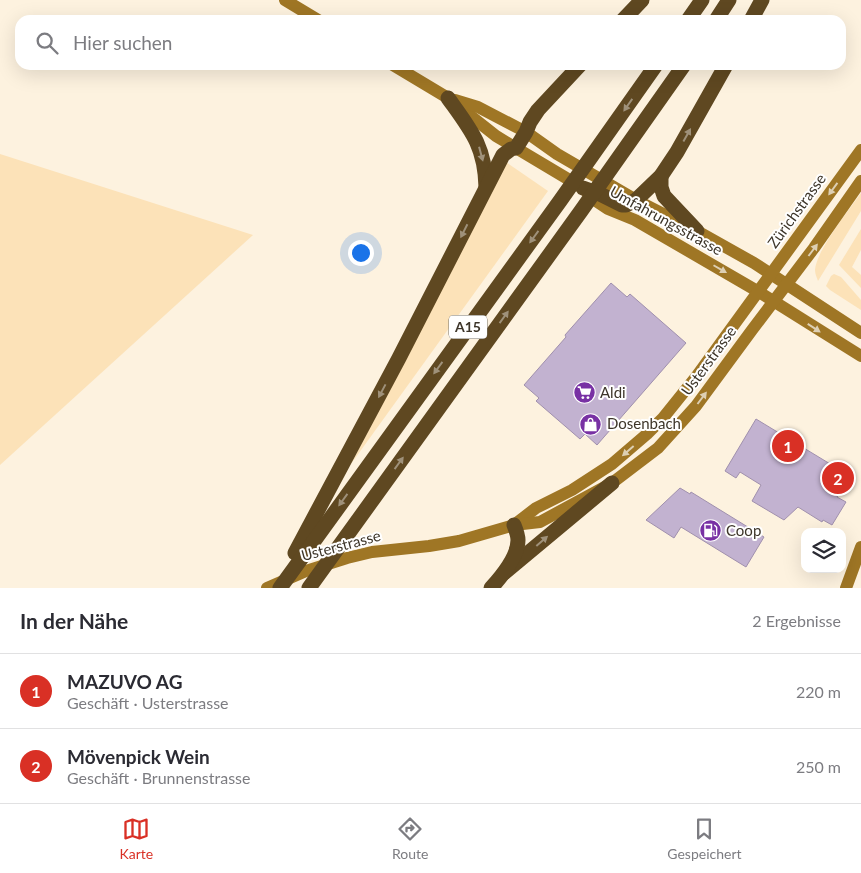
<!DOCTYPE html>
<html lang="de">
<head>
<meta charset="utf-8">
<style>
  :root { --surface:#fff; --page:#f2f2f3; --text:#2b2b33; --muted:#7c7c81; --line:#e1e1e2; --accent:#d93025 }
  body { margin:0; font-family:Lato,sans-serif; background:var(--page); color:var(--text) }
  .controls { position:absolute; right:15px; bottom:15px; display:grid; overflow:hidden; border-radius:10px; box-shadow:0 5px 20px #0002 }
  .controls button { width:45px; height:45px; display:grid; place-items:center; padding:0; border:0; border-bottom:1px solid var(--line); background:var(--surface); color:var(--text); font:25px sans-serif }
  .you { position:absolute; left:360px; top:252px; width:18px; height:18px; margin:-12px; border:4px solid #fff; border-radius:50%; background:#1a73e8; box-shadow:0 0 0 8px #1a73e833 }
  .badge { display:grid; place-items:center; width:32px; height:32px; border-radius:50%; background:var(--accent); color:#fff; font-size:16px; font-weight:700 }
  .pin { position:absolute; translate:-50% -50%; border:2px solid #fff; box-shadow:0 1px 5px #0006 }
  .list { margin:0; padding:0; list-style:none }
  h2 { display:flex; justify-content:space-between; align-items:center; height:65px; margin:0; padding:0 20px; font-size:21px }
  h2 small { font-size:16px; font-weight:400; color:var(--muted) }
  .list li { display:grid; grid-template-columns:32px 1fr auto; gap:15px; align-items:center; box-sizing:border-box; height:75px; padding:0 20px; border-top:1px solid var(--line) }
  .list b { display:block; font-size:19px; white-space:nowrap }
  .list p { margin:0; font-size:16px; white-space:nowrap; color:var(--muted) }
  .list em { font-size:16px; font-style:normal; color:var(--muted) }
  .icon { flex:none; width:28px; height:28px; fill:none; stroke:currentColor; stroke-width:2; stroke-linecap:round; stroke-linejoin:round }
  .map { position:relative; flex:none; width:861px; height:588px; overflow:hidden }
  .search { position:absolute; background:var(--surface); box-shadow:0 5px 20px #0002; left:15px; right:15px; top:15px; height:55px; display:flex; align-items:center; gap:12px; box-sizing:border-box; padding:0 18px; border-radius:15px; color:var(--muted); font-size:19px }
  .sheet { height:215px; background:var(--surface) }
  nav { display:flex; justify-content:space-around; align-items:center; box-sizing:border-box; height:70px; border-top:1px solid var(--line); background:var(--surface); font-size:14px; color:var(--muted) }
  nav a { display:grid; justify-items:center; gap:2px }
  nav .on { color:var(--accent) }
  .map>svg:first-child { display:block }
</style>
</head>
<body>
<div class="map">
<svg width="861" height="588" viewBox="0 0 861 588">
  <rect width="100%" height="100%" fill="#fdf2df"/>
  <g fill="#fce2b8">
    <path d="M0,154l253,81 -253,230z"/>
    <path d="M506,162l42,29 -197,273z"/>
    <path d="M861,193v18l-43,70c-1,-3 -3,-7 -3,-11 1,-19 34,-60 46,-77z"/>
    <path d="M861,229v21l-9,17 9,8v13l-22,-23z"/>
    <path d="M834,274l7,3 20,23v10l-31,-20 -4,-4 5,-10z"/>
  </g>
  <g fill="#c2b2d0" stroke="#a090ad">
    <path d="M611,283l16,14 3,-3 56,49 -89,102 -12,-11 -5,5 -44,-38 3,-3 -15,-13 42,-48 -1,-2z"/>
    <path d="M756,419l94,57 -13,21 9,5 -14,23 -9,-5 -1,2 -24,-15 -14,13 -32,-19 9,-16 -21,-13 -4,6 -11,-7z"/>
    <path d="M680,488l10,6 1,-2 73,45 -18,30 -65,-40 -7,11 -28,-18z"/>
  </g>
  <g fill="none" stroke-linecap="round" stroke-linejoin="round">
    <g stroke="#9f7625" stroke-width="12">
      <path d="M285,0l33,20"/>
      <path d="M393,65l55,33 48,38 87,52 13,13 12,8 27,11 124,72 102,64"/>
      <path d="M455,100l23,7 48,25 31,22 79,46 61,31 57,32 107,70"/>
      <path d="M514,525l22,-17 36,-18 40,-26 35,-30 16,-16 33,-41 165,-227"/>
      <path d="M267,588l39,-17 41,-13 25,-6 57,-6 30,-5 55,-16 26,-3 72,-39 46,-35 38,-42 56,-76 62,-82 47,-67"/>
      <path d="M846,588l15,-41"/>
    </g>
    <g stroke="#5f4821" stroke-width="15">
      <path d="M623,20l19,-20"/>
      <path d="M688,20l14,-20"/>
      <path d="M716,20l13,-20"/>
      <path d="M751,20l11,-20"/>
      <path d="M448,98c23,32 37,48 38,89"/>
      <path d="M661,176v11l3,9 33,35"/>
      <path d="M583,188l17,6 22,11h4l10,-5 25,-24 16,-24 49,-87"/>
      <path d="M295,553l104,-195 104,-203 8,-6 5,-1 10,-16 4,-10 8,-12 42,-45"/>
      <path d="M504,573l108,-90"/>
      <path d="M280,588l280,-387 96,-136"/>
      <path d="M309,588l272,-377 103,-146"/>
      <path d="M491,588c11,-12 27,-31 27,-48 0,-5 -2,-10 -4,-15"/>
    </g>
  </g>
  <defs><path id="oneway-solid" d="M-6-.8H1V-3.2L6.5 0L1 3.2V.8H-6Z" transform="scale(1.25)"/></defs>
  <g fill="#9f917a">
    <use href="#oneway-solid" transform="translate(628 105) rotate(125)"/>
    <use href="#oneway-solid" transform="translate(687 135) rotate(-61)"/>
    <use href="#oneway-solid" transform="translate(481 154) rotate(75)"/>
    <use href="#oneway-solid" transform="translate(464 231) rotate(117)"/>
    <use href="#oneway-solid" transform="translate(534 237) rotate(126)"/>
    <use href="#oneway-solid" transform="translate(504 317) rotate(-54)"/>
    <use href="#oneway-solid" transform="translate(438 368) rotate(126)"/>
    <use href="#oneway-solid" transform="translate(382 391) rotate(118)"/>
    <use href="#oneway-solid" transform="translate(399 463) rotate(-54)"/>
    <use href="#oneway-solid" transform="translate(343 500) rotate(126)"/>
    <use href="#oneway-solid" transform="translate(542 541) rotate(-41)"/>
  </g>
  <g fill="#ddcfb3">
    <use href="#oneway-solid" transform="translate(833 189) rotate(126)"/>
    <use href="#oneway-solid" transform="translate(813 250) rotate(-53)"/>
    <use href="#oneway-solid" transform="translate(720 269) rotate(30)"/>
    <use href="#oneway-solid" transform="translate(814 328) rotate(33)"/>
    <use href="#oneway-solid" transform="translate(702 398) rotate(-53)"/>
    <use href="#oneway-solid" transform="translate(628 451) rotate(139)"/>
  </g>
  <defs>
    <symbol id="supermarket-disc" viewBox="-11 -11 22 22"><circle r="9.5" fill="#7831a4" stroke="#fff"/><path d="M-6-5.5h2.5l.6 2H6L4.5 2H-2.5L-4.4-4H-6ZM-1.5 3.2a1.3 1.3 0 1 0 .1 0ZM3 3.2a1.3 1.3 0 1 0 .1 0Z" fill="#fff"/></symbol>
    <symbol id="shop-disc" viewBox="-11 -11 22 22"><circle r="9.5" fill="#7831a4" stroke="#fff"/><path d="M-5-2.5h2.3a2.7 3.5 0 0 1 5.4 0H5L5.5 6h-11ZM-1.5-2.5h3a1.5 2.3 0 0 0-3 0Z" fill="#fff"/></symbol>
    <symbol id="fuel-disc" viewBox="-11 -11 22 22"><circle r="9.5" fill="#7831a4" stroke="#fff"/><path d="M-5.5-6h7V0h2V4h1.3V-2.5L3-4.5l.8-.8L6-3V5H2.5V1h-1V6h-7ZM-4.2-4.7v3.2H.2V-4.7Z" fill="#fff"/></symbol>
  </defs>
  <g fill-rule="evenodd">
    <use href="#supermarket-disc" x="572" y="380" width="25" height="25"/>
    <use href="#shop-disc" x="578" y="412" width="25" height="25"/>
    <use href="#fuel-disc" x="698" y="518" width="25" height="25"/>
  </g>
  <g text-anchor="middle" stroke-width="4" stroke-linejoin="round" paint-order="stroke">
    <rect fill="#fff" stroke="#777269" stroke-width="1" x="449" y="315.5" width="38" height="23" rx="4"/>
    <g font-size="14" font-weight="bold" fill="#3d3529">
      <text x="468" y="332">A15</text>
    </g>
    <g font-size="15" fill="#3d3529" stroke="#fff">
      <text transform="translate(797 211) rotate(-54)" y="5">Zürichstrasse</text>
      <text transform="translate(666 221) rotate(29)" y="5">Umfahrungsstrasse</text>
      <text transform="translate(709 361) rotate(-54)" y="5">Usterstrasse</text>
      <text transform="translate(341 546) rotate(-15)" y="5">Usterstrasse</text>
    </g>
    <g font-size="15" fill="#3d3529" stroke="#fff" text-anchor="start">
      <text x="600" y="398">Aldi</text>
      <text x="607" y="429">Dosenbach</text>
      <text x="726" y="536">Coop</text>
    </g>
  </g>
</svg>
<div class="controls">
<button><svg class="icon" aria-label="layers" viewBox="0 0 24 24"><path d="M12 4l9 5-9 5-9-5zM3 14l9 5 9-5"/></svg></button>
</div>
<div class="you"></div>
<div class="pin badge" style="left:788px;top:446px">1</div>
<div class="pin badge" style="left:838px;top:478px">2</div>
<div class="search"><svg class="icon" aria-label="search" viewBox="0 0 24 24"><circle cx="10" cy="10" r="6"/><path d="M15 15l6 6"/></svg>Hier suchen</div>
</div>
<section class="sheet">
<h2>In der Nähe<small>2 Ergebnisse</small></h2>
<ul class="list">
<li><span class="badge">1</span><div><b>MAZUVO AG</b><p>Geschäft · Usterstrasse</p></div><em>220 m</em></li>
<li><span class="badge">2</span><div><b>Mövenpick Wein</b><p>Geschäft · Brunnenstrasse</p></div><em>250 m</em></li>
</ul>
</section>
<nav>
<a class="on"><svg class="icon" aria-label="map" viewBox="0 0 24 24"><path d="M3 6l6-2 6 2 6-2v14l-6 2-6-2-6 2zM9 4v14M15 6v14"/></svg>Karte</a>
<a><svg class="icon" aria-label="directions" viewBox="0 0 24 24"><path d="M12 3l9 9-9 9-9-9zM9 14v-3h6M13 9l2 2-2 2"/></svg>Route</a>
<a><svg class="icon" aria-label="saved" viewBox="0 0 24 24"><path d="M7 4h10v16l-5-4-5 4z"/></svg>Gespeichert</a>
</nav>
</body>
</html>
